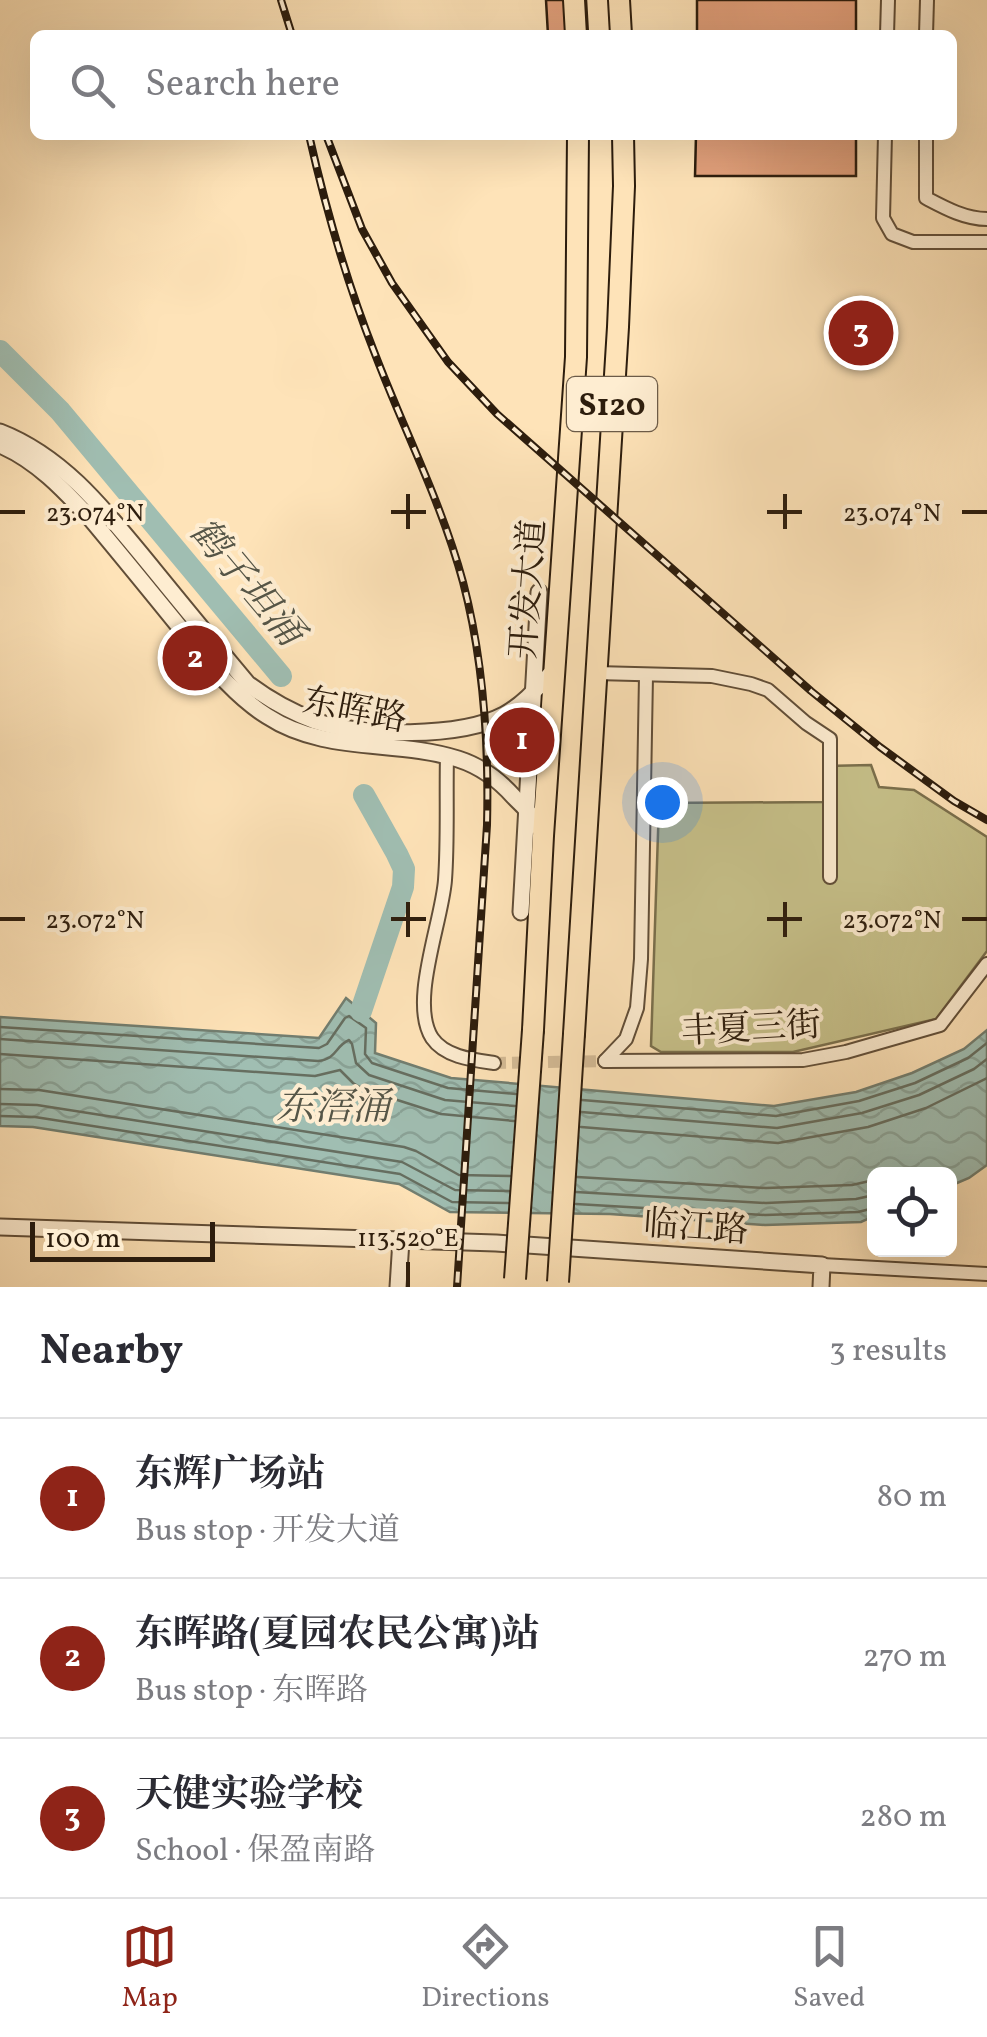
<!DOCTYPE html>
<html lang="en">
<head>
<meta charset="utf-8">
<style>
  :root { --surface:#fff; --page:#f2f2f3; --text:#2b2b33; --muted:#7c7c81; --line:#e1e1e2; --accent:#8f2418 }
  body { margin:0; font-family:Vollkorn,"Noto Serif SC",serif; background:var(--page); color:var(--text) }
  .controls { position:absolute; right:30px; bottom:30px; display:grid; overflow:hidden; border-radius:15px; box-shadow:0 10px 40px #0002 }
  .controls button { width:90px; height:90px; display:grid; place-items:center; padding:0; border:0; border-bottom:2px solid var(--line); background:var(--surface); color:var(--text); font:50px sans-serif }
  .scale { position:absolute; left:30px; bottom:25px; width:185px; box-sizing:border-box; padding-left:10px; border:5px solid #2d1d0d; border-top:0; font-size:28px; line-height:35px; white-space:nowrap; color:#2d1d0d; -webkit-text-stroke:8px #feedd1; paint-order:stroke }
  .you { position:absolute; left:662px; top:802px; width:35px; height:35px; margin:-25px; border:8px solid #fff; border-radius:50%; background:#1a73e8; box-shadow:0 0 0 15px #1a73e833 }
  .badge { display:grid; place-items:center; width:65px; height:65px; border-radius:50%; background:var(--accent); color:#fff; font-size:32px; font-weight:700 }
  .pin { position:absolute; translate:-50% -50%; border:5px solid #fff; box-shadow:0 2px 10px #0006 }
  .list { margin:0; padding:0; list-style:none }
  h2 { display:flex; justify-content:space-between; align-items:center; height:130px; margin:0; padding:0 40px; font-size:42px }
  h2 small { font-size:32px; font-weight:400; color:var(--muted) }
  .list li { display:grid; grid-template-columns:65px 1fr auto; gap:30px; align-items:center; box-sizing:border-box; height:160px; padding:0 40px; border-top:2px solid var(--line) }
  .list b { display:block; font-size:38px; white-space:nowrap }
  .list p { margin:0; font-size:32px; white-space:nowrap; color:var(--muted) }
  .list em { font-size:32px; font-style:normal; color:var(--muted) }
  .icon { flex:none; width:55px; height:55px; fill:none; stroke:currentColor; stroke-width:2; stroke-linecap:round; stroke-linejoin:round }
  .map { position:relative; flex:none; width:987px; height:1287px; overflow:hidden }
  .search { position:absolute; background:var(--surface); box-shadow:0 10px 40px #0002; left:30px; right:30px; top:30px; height:110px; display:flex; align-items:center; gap:25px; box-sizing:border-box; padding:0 35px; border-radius:15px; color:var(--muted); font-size:38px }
  .sheet { height:610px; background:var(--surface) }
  nav { display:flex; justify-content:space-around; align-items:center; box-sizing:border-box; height:140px; border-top:2px solid var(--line); background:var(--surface); font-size:28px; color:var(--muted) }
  nav a { display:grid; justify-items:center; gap:5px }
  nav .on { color:var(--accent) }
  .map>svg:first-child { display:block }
</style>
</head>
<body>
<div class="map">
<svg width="987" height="1287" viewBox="0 0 987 1287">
  <defs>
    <pattern id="water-waves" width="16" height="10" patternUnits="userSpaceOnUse" patternTransform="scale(2.5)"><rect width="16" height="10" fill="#a0beb2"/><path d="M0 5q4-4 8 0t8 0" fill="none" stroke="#8aa398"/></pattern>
  </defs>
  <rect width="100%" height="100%" fill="#fee3b8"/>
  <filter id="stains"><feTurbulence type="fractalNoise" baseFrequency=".002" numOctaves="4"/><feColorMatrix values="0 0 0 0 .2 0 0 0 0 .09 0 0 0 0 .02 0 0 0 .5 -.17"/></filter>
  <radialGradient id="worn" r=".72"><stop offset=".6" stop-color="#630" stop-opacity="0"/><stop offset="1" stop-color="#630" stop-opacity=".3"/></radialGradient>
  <path fill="#c7c18a" stroke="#7a6f4c" stroke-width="2.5" d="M871,765l8,22 35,3 73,47v114l-51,68 -143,33h-132l-10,-6 8,-243 166,-1 1,-36z"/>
  <path fill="url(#water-waves)" stroke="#727e70" stroke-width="2.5" d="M346,998l30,25 -1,30 76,25 323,28 82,-14 56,-19 52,-24 23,-19v135l-18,13 -19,8v-12h-76v42l-13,6 -96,3 -155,-11 -160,-2 -51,-28 -366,-57 -33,-1v-109l319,21z"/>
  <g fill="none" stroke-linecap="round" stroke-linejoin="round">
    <g stroke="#666e60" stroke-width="2.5">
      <path d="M0,1027l319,21 8,-4 18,-26 4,-2 17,12 -1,26 7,9 76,25 68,6"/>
      <path d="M0,1039l318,22c19,-2 17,-15 31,-21l3,4 4,19 13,12 76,25 70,6"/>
      <path d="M0,1054l315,22 25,-6 13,13 10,6 78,25 73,7"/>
      <path d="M0,1089l39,1 365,57 12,4 43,24 51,1"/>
      <path d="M582,1100l194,16 83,-15 56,-18 53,-25 19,-15"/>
      <path d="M0,1104l37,1 365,57 53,28 54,1"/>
      <path d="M581,1112l196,16 85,-15 57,-18 55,-26 13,-10"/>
      <path d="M0,1116l35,1 365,57 52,28 56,1"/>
      <path d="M581,1127l197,16 90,-16 58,-19 61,-30"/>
      <path d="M577,1177l189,11 86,-3 22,-5"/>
      <path d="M576,1192l190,11 90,-4 18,-4"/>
      <path d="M576,1204l189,11 93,-3 16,-4"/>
    </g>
    <g stroke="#a0beb2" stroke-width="22">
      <path d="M0,351l60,60 221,265"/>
      <path d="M361,1011l42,-124 1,-18 -7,-15 -33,-59"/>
    </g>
  </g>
  <g fill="#e2a07b" stroke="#2d1d0d" stroke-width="2.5">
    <path d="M546,0h40l2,35h-40z"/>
    <rect x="697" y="0" width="159" height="35"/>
    <path d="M696,135h160v41h-161z"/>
  </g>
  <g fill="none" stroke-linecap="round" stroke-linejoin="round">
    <path stroke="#d4bb96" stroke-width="12" stroke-dasharray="12 6" stroke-linecap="butt" d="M494,1063l111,-2"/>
    <defs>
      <g id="minor">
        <path d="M887,35l1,-35"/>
        <path d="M926,35l1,-35"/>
        <path d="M885,135l-2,83 9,16 21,8h74"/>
        <path d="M926,135v63c19,10 39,21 61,21"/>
        <path d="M596,673l116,3 39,8 17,6 38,33 24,16v138"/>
        <path d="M447,756c-1,41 1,83 -2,124 -3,42 -36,122 -13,158 13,19 41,22 62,25"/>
        <path d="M605,1061l198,-1 43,-8 94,-27 47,-61"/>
        <path d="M605,1061l21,-22 11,-31 4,-49 5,-283"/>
        <path d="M822,1265l165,9"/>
      </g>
      <g id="tertiary">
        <path d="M0,432c67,26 110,85 154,138 31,38 62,76 94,114 20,15 43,28 67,37 46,16 145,17 189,-6 20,-11 35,-29 51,-46"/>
        <path d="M0,445c36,15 64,45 90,73 31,37 61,74 92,112 26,31 50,64 85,86 58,38 128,23 191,43 22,7 41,21 56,38 12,11 21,21 28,36"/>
        <path d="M521,912l18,-320"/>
        <path d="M0,1227l496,16 326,22 -1,22"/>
        <path d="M398,1287l3,-47"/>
      </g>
      <g id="primary">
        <path d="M574,0l2,35"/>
        <path d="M619,0l2,35"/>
        <path d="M533,1030l10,-194 33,-479 2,-222"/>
        <path d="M574,1034l44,-707 6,-141 -1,-51"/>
      </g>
    </defs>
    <use href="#minor" stroke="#614e38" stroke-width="16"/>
    <use href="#tertiary" stroke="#614e38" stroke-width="19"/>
    <use href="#primary" stroke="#2d1d0d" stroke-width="24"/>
    <use href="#minor" stroke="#feedd1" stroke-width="12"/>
    <use href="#tertiary" stroke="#feedd1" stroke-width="15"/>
    <use href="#primary" stroke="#fee3b8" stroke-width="20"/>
    <defs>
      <g id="rail">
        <path d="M281,0l11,35"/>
        <path d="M309,135c17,75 38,148 66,219 29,76 67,150 88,228 21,80 26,161 24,243l-30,462"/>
        <path d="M326,135l36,94 30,54 56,79 49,52 314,277 69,56 74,54 33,19"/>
      </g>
    </defs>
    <use href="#rail" stroke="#2d1d0d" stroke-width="8"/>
    <use href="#rail" stroke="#feedd1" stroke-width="4" stroke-dasharray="11" stroke-linecap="butt"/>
    <defs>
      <g id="primary-bridge">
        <path d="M515,1279l18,-249"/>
        <path d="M558,1282l16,-248"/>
      </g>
    </defs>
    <use href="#primary-bridge" stroke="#2d1d0d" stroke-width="24" stroke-linecap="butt"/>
    <use href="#primary-bridge" stroke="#fee3b8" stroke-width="20"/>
  </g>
  <path fill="none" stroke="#2d1d0d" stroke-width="4" d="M408,494v35M785,494v35M0,512h25M391,512h35M767,512h35M962,512h25M408,902v35M785,902v35M0,919h25M391,919h35M767,919h35M962,919h25M408,1262v25"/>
  <g text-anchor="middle" stroke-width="8" stroke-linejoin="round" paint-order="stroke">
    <rect fill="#feedd1" stroke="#6c5b48" stroke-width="2.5" x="567" y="377" width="90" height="54" rx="8"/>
    <g font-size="32" font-weight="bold" fill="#2d1d0d">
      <text x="612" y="415">S120</text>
    </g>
    <g font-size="35" fill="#2d1d0d" stroke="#feedd1">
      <text transform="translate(527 589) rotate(-86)" y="12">开发大道</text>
      <text transform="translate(355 709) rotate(11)" y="12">东晖路</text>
      <text transform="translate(751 1027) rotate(-3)" y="12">丰夏三街</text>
      <text transform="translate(696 1226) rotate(4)" y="12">临江路</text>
    </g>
    <g font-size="38" font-style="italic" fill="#555547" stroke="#feedd1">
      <text transform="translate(247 581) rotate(50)" y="13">鹤子坦涌</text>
      <text x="333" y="1119">东滘涌</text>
    </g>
  </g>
  <g font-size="25" text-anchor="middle" fill="#2d1d0d" stroke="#feedd1" stroke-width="8" stroke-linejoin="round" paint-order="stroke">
    <text x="95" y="521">23.074°N</text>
    <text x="892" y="521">23.074°N</text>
    <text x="95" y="928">23.072°N</text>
    <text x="892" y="928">23.072°N</text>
    <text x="408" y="1246">113.520°E</text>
  </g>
  <rect width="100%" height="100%" filter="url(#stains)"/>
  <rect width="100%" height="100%" fill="url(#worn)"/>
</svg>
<div class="controls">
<button><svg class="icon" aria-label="locate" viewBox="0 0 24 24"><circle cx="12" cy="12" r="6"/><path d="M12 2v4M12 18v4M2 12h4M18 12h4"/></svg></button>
</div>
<div class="scale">100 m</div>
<div class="you"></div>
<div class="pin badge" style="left:522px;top:740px">1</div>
<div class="pin badge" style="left:195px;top:658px">2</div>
<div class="pin badge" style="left:861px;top:333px">3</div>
<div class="search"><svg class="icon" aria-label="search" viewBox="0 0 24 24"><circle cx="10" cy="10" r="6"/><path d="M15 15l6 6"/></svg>Search here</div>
</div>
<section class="sheet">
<h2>Nearby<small>3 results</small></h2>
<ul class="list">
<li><span class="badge">1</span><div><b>东辉广场站</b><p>Bus stop · 开发大道</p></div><em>80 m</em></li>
<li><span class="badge">2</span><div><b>东晖路(夏园农民公寓)站</b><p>Bus stop · 东晖路</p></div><em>270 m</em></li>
<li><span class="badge">3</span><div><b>天健实验学校</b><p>School · 保盈南路</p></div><em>280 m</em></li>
</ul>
</section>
<nav>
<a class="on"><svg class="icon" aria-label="map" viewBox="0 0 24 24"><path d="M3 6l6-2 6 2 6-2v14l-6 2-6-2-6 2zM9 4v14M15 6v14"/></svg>Map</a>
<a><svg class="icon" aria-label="directions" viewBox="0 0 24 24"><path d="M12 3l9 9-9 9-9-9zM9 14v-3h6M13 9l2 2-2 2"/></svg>Directions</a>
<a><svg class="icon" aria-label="saved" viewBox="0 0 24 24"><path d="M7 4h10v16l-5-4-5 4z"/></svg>Saved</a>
</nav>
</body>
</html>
